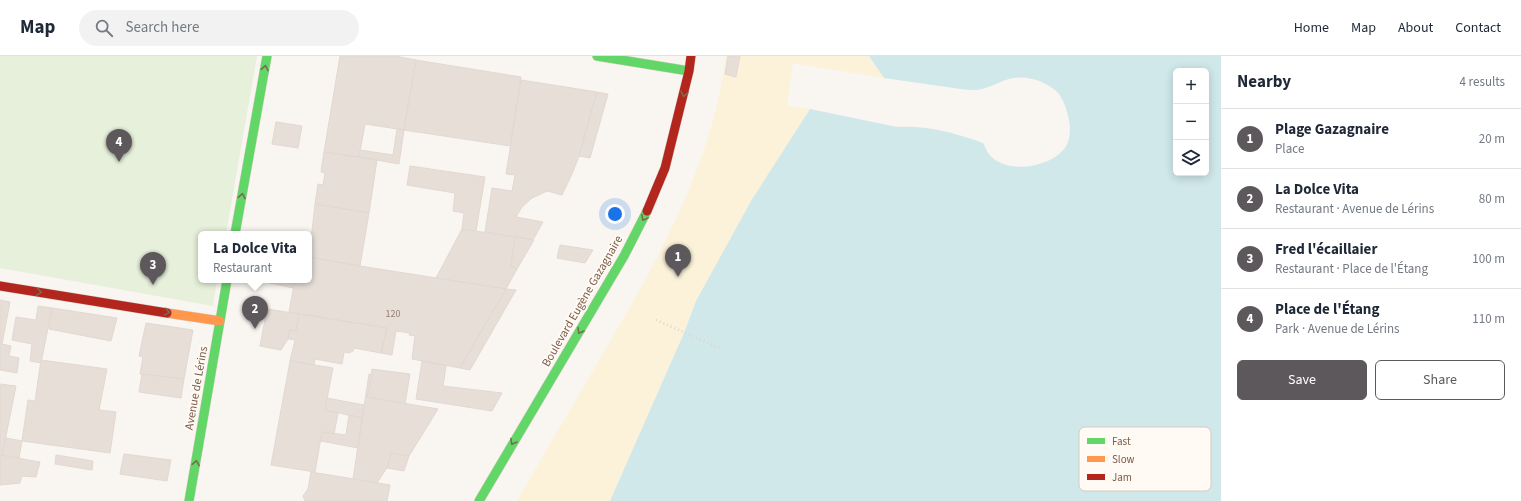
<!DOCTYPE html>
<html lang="en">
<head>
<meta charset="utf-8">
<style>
  :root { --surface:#fff; --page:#f2f2f3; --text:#1f2937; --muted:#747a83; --line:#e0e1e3; --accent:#5c585b }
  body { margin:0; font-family:"Source Sans 3",sans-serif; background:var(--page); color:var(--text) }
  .controls { position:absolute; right:12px; top:12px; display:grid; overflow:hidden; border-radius:6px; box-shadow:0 2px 10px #0003 }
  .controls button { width:36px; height:36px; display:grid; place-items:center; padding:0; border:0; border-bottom:1px solid var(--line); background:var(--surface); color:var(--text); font:20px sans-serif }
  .you { position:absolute; left:615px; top:158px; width:14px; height:14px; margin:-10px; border:3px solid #fff; border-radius:50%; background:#1a73e8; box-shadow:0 0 0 6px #1a73e833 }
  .badge { display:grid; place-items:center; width:26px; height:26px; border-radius:50%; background:var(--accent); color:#fff; font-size:13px; font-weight:700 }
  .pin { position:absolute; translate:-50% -33px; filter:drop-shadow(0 1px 2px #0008) }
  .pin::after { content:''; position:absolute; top:21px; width:14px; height:12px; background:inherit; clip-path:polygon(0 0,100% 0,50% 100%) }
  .popup { position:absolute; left:198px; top:175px; width:114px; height:52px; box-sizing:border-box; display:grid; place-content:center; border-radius:6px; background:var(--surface); filter:drop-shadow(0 1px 3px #0005); font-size:13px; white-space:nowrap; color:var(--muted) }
  .popup b { font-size:15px; color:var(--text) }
  .popup::after { content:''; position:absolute; left:50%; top:100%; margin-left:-8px; border:8px solid transparent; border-top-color:var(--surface) }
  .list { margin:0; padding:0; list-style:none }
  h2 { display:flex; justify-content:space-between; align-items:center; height:52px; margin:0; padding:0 16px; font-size:17px }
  h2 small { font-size:13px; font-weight:400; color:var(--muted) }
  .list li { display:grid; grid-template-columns:26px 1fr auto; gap:12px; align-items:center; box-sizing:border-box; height:60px; padding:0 16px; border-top:1px solid var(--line) }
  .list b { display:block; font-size:15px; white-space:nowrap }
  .list p { margin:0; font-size:13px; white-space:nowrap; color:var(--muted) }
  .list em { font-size:13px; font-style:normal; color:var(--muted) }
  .actions { display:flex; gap:8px; padding:12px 16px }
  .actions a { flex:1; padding:9px 0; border:1px solid var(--accent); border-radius:6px; text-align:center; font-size:14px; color:var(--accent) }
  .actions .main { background:var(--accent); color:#fff }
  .icon { flex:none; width:22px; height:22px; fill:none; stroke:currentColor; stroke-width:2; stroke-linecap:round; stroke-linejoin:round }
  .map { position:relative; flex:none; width:1221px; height:445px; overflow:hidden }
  header { display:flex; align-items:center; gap:24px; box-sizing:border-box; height:56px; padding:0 20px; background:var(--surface); border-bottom:1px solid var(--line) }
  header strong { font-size:19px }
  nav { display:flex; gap:22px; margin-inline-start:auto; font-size:14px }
  .search { width:280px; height:36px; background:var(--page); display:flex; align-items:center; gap:10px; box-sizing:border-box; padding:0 14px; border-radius:22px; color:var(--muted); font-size:15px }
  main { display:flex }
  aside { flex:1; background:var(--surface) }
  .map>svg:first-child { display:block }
</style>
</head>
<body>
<header>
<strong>Map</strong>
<div class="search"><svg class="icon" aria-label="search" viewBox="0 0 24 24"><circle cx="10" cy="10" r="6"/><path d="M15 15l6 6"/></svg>Search here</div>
<nav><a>Home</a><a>Map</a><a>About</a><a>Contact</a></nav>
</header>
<main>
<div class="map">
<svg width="1221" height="445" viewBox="0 0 1221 445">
  <rect width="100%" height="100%" fill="#f9f5f0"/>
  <path fill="#e7f0db" d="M0,0h257l-31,178h-25v46h16l-4,26 -213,-38z"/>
  <path fill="#fbf2d9" d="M726,0h143l15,22 -91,-15 -6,43 23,3 -59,92 -55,100 -12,32 -74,168h-93c29,-50 59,-101 88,-151 55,-93 107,-186 121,-294z"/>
  <path fill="#d0e8ea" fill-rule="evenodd" d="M869,0h352v445h-611l74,-168 12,-32 55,-100 59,-92 87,18c29,-2 59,6 86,16 2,3 3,8 6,11 16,21 61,14 76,-6 6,-9 6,-22 3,-32 -2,-8 -4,-15 -9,-22 -11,-13 -34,-20 -50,-15 -11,3 -23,11 -35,11 -9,0 -18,-2 -27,-3 -21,-3 -42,-6 -63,-9zM1176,15h30v102h-30z"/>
  <g fill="#e6ded7" stroke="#e2d8d2">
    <path d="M340,0h55l21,4 -12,70 -39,-6 -6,33 -35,-5z"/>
    <path d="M728,0h12l-4,21 -11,-3z"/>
    <path d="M416,4l105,17 -11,69 -106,-16z"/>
    <path d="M521,24l76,12 -18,64 -7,18 -10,21 -15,-4 -15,7 -10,9 -6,10 27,5 -10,18 -48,-8 7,-44 20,3 3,-16 -9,-1z"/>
    <path d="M597,36l11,2 -18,64 -11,-2z"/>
    <path d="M276,66l26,4 -4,22 -26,-4z"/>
    <path d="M397,73l7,1 -5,34 -40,-7 1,-7 33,5z"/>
    <path d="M324,96l53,8 -8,53 -54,-9 3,-20 5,1 2,-12 -4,-1z"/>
    <path d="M410,110l75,11 -9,54 -14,-2 2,-16 -11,-2 2,-18 -48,-8z"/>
    <path d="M315,148l54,9 -9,53 -51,-9z"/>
    <path d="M462,173l53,8 -4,29 6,3 -11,20 -70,-11z"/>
    <path d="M515,181l19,3 -17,29 -6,-3z"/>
    <path d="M560,189l33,5 -8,13 -28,-5z"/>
    <path d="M309,201l51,9 146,23 -46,79 -48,-9 3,-23 -6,-1 1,-2 -14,-2 -4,24 -11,-2 6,-25 -98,-16 6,-32h14z"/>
    <path d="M256,224h39l-2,8z"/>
    <path d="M506,233l10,1 -46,80 -10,-2z"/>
    <path d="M0,244l10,2 -8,42 9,2 -2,10 10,2 -2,15 -17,-3z"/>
    <path d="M38,250l14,2 -11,55 -11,-2 2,-17 -20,-4 4,-23 20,3z"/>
    <path d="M52,252l65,10 -6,23 -62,-12z"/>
    <path d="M267,253l32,5 -3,17 -6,-1 -2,9 -7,11 -21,-4z"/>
    <path d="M299,258l88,14 -6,25 -27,-5 -1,3 -4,2 -5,-1 -2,12 -27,-5 -1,6 -24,-4 5,-21 -7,-1 2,-9 6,1z"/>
    <path d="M146,267l47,7 -9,49 -44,-5 3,-17 -4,-1z"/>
    <path d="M41,304l66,9 -8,41 17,2 -6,41 -88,-12 6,-41 7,1z"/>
    <path d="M290,305l43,7 -8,42 13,3 -4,21 -12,-2 -7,40 -44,-7z"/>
    <path d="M422,305l24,5 -3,20 59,7 -10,18 -76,-12z"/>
    <path d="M372,313l38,5 -5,30 -38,-7z"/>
    <path d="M142,318l42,5 -3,19 -42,-6z"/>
    <path d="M369,318l3,1 -5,22 71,12 -29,47 -18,-3 -3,13 -11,17 -24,-4z"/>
    <path d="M0,328l16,2 -14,70 -2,-1z"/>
    <path d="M327,342l37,7 -2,13 -37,-8z"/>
    <path d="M349,359l13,3 -4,30 -37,-7 1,-9 24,3z"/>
    <path d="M6,382l16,3 -3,17 -17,-2z"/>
    <path d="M391,397l18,3 -5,15 -17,-3z"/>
    <path d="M124,398l47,6 -4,21 -47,-7z"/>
    <path d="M0,399l40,7 -4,15 -14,-1 -2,7 -20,2z"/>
    <path d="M56,399l37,6 -1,9 -37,-6z"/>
    <path d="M311,416l79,13 -3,16h-82l-2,-5 5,-7z"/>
  </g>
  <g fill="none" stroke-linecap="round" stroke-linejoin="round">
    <defs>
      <g id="fast">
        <path d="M597,0l92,15"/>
        <path d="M235,178l32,-178"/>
        <path d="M189,445l38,-221"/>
        <path d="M479,445l145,-245 23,-45"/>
      </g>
      <path id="slow" d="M167,257l53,8"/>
      <g id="jam">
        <path d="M647,155l18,-43 24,-97 2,-15"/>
        <path d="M0,230l167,27"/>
      </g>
    </defs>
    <use href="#fast" stroke="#d9d2cb" stroke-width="10"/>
    <use href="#slow" stroke="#d9d2cb" stroke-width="10"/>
    <use href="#jam" stroke="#d9d2cb" stroke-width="10"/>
    <path stroke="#dcd5d0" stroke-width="2.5" stroke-dasharray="1 3" stroke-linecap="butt" d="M656,264l66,29"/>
    <use href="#fast" stroke="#63d668" stroke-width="9"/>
    <use href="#slow" stroke="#ff974d" stroke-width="9"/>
    <use href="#jam" stroke="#b3261e" stroke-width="9"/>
  </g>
  <defs><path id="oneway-chevron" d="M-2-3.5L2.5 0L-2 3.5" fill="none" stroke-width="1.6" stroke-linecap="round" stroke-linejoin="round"/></defs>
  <g stroke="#776e51">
    <use href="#oneway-chevron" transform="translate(265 12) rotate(-80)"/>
    <use href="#oneway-chevron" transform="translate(684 38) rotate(103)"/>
    <use href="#oneway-chevron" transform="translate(242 140) rotate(-80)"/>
    <use href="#oneway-chevron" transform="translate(644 162) rotate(118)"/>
    <use href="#oneway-chevron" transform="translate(39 236) rotate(9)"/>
    <use href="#oneway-chevron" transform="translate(167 256) rotate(9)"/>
    <use href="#oneway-chevron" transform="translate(580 275) rotate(121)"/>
    <use href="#oneway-chevron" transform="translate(513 386) rotate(120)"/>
    <use href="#oneway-chevron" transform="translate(196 407) rotate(-80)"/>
  </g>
  <g text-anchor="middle" stroke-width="4" stroke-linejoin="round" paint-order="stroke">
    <g font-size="10" fill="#977e72">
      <text x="393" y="261">120</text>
    </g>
    <g font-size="12" fill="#7a5c4d" stroke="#fffaf3">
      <text transform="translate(582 245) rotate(-60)" y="4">Boulevard Eugène Gazagnaire</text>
      <text transform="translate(196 332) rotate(-80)" y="4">Avenue de Lérins</text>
    </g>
  </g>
  <rect x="1079" y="371" width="132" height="64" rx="6" fill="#fffaf3" stroke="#d7cbc1" stroke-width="1"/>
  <rect x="1087" y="382" width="18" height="6" fill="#63d668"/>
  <rect x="1087" y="400" width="18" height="6" fill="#ff974d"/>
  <rect x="1087" y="418" width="18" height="6" fill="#b3261e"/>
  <g font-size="11" fill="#7a5c4d">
    <text x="1112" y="389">Fast</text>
    <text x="1112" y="407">Slow</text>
    <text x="1112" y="425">Jam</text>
  </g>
</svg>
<div class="controls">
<button>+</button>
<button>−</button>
<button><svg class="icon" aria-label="layers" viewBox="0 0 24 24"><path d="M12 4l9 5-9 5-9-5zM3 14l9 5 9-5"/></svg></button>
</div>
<div class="you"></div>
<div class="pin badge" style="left:678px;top:221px">1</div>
<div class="pin badge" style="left:255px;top:273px">2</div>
<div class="popup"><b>La Dolce Vita</b>Restaurant</div>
<div class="pin badge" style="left:153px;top:229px">3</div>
<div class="pin badge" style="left:119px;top:106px">4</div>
</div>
<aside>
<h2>Nearby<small>4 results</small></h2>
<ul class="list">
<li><span class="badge">1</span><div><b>Plage Gazagnaire</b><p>Place</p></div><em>20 m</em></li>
<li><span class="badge">2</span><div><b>La Dolce Vita</b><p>Restaurant · Avenue de Lérins</p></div><em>80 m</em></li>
<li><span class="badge">3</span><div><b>Fred l'écaillaier</b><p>Restaurant · Place de l'Étang</p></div><em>100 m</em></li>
<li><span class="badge">4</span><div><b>Place de l'Étang</b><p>Park · Avenue de Lérins</p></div><em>110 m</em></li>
</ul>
<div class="actions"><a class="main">Save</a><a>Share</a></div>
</aside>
</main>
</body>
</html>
